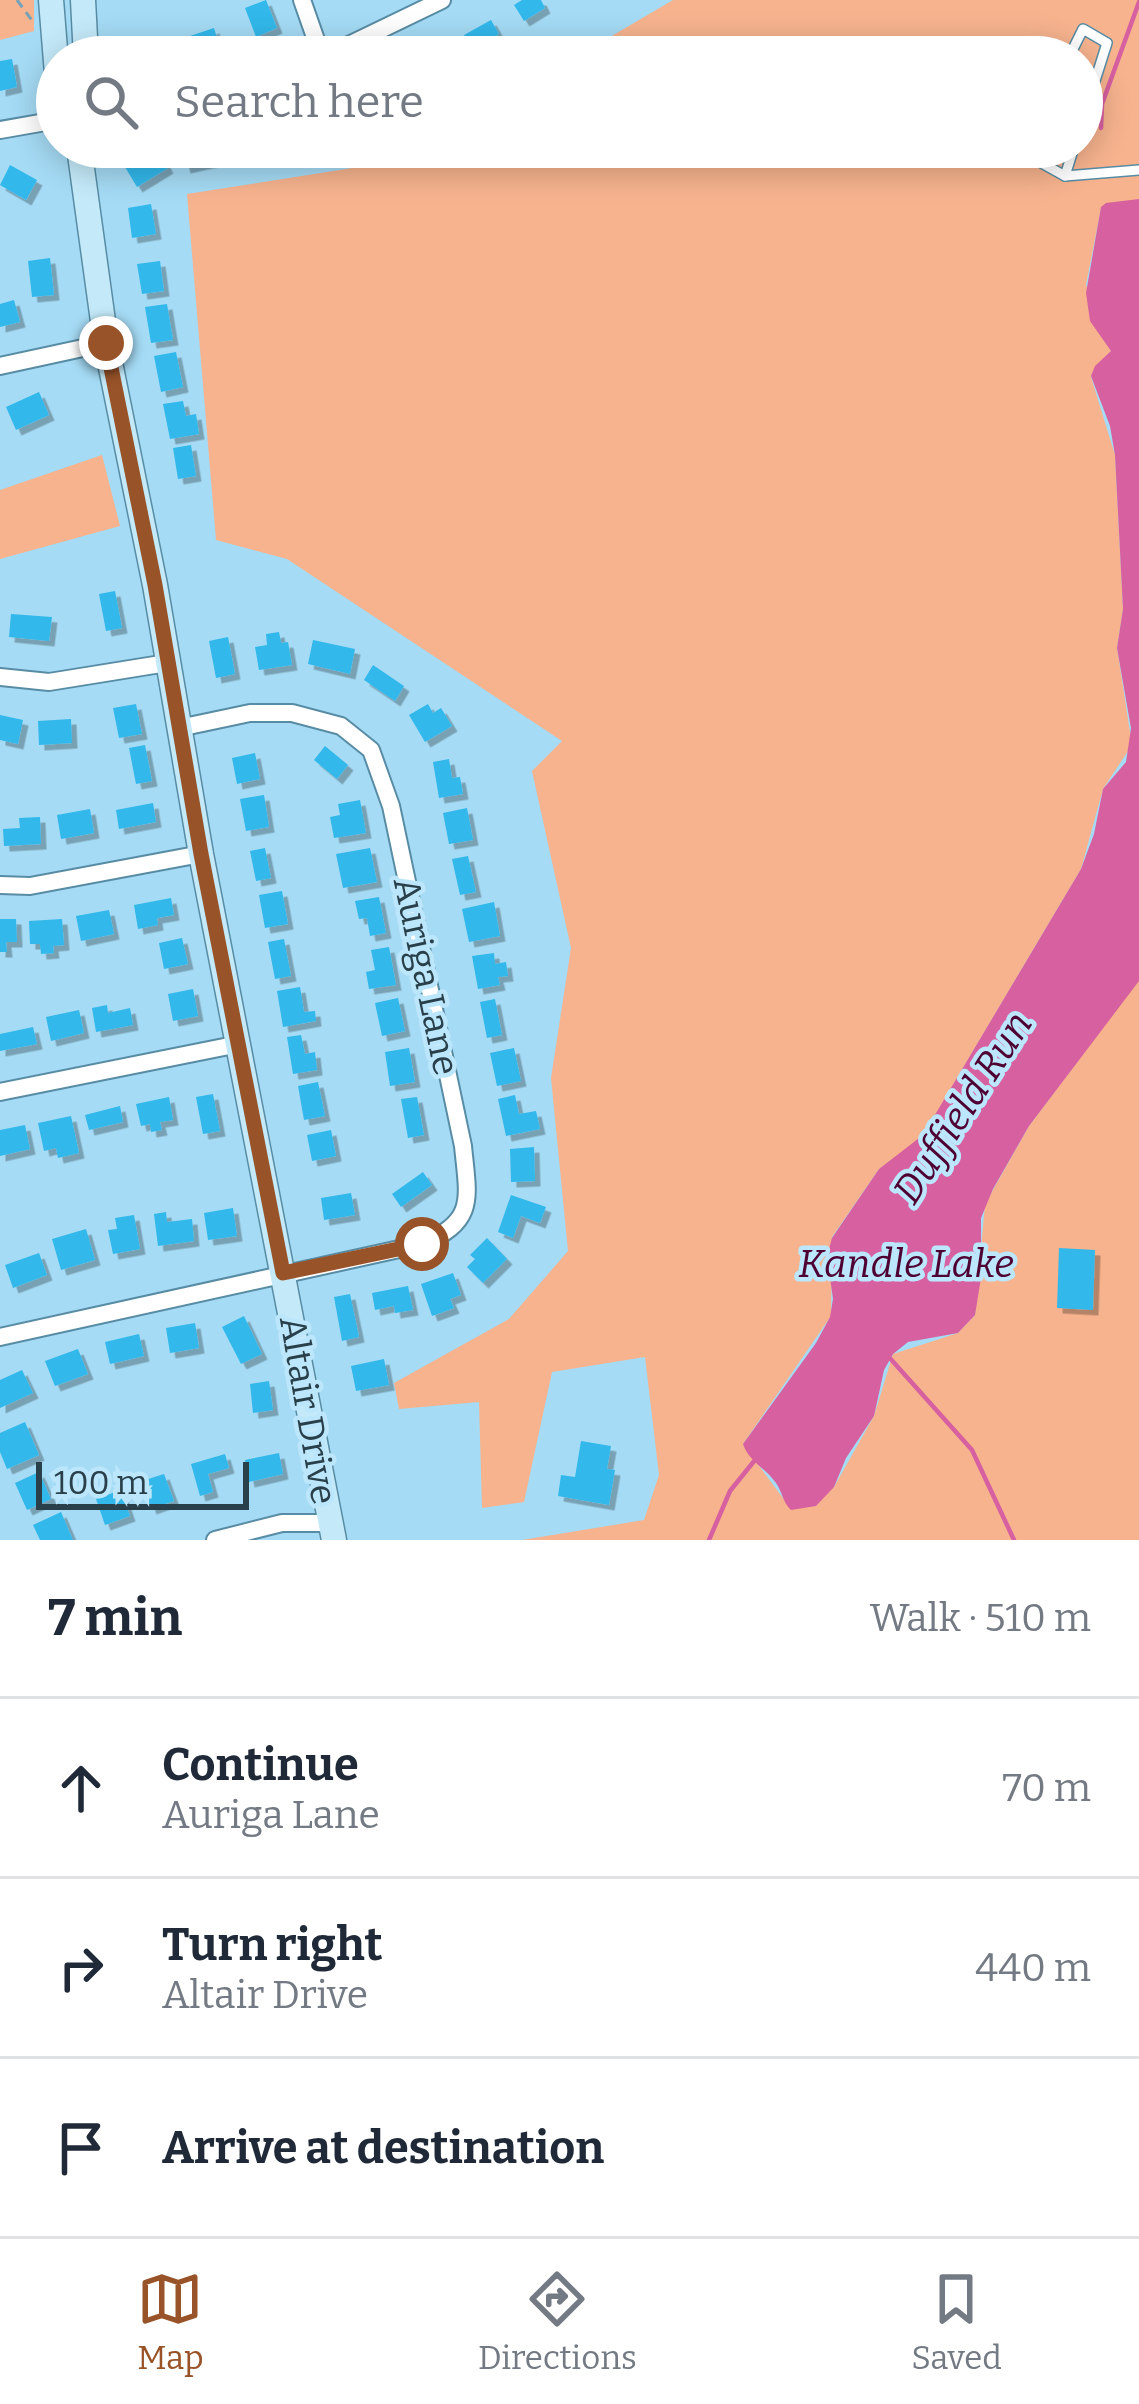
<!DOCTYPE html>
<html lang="en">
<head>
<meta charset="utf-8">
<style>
  :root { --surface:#fff; --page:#f6f6f7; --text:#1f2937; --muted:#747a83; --line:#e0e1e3; --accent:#985329 }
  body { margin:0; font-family:Bitter,serif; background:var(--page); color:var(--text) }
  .scale { position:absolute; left:36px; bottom:30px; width:213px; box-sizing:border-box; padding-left:12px; border:6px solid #29404a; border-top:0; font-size:33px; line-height:42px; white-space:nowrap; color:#29404a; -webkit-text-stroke:9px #bce6fb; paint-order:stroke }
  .stop { position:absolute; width:36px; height:36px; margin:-27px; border:9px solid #985329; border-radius:50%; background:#fff }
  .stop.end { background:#985329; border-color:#fff; box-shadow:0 3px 12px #0008 }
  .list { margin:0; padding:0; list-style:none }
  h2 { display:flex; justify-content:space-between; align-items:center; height:156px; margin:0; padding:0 48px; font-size:51px }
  h2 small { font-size:39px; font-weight:400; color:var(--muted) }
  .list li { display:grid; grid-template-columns:78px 1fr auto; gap:36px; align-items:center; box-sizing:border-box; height:180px; padding:0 48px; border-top:3px solid var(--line) }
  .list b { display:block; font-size:45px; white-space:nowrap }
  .list p { margin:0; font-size:39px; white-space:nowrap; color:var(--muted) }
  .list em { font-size:39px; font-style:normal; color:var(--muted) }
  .icon { flex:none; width:66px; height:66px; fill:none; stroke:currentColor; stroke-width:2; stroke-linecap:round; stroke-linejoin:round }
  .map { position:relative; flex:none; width:1139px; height:1540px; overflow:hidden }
  .search { position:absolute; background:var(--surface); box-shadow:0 6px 30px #0003; left:36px; right:36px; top:36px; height:132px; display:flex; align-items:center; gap:30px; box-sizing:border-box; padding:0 42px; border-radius:66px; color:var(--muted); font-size:45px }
  .sheet { height:696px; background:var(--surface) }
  nav { display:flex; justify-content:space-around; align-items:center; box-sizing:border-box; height:168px; border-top:3px solid var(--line); background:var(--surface); font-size:33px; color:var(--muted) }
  nav a { display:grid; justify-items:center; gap:6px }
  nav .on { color:var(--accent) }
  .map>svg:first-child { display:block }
</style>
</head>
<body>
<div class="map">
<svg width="1139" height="1540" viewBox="0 0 1139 1540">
  <defs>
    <filter id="shadow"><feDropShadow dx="5.5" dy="5.5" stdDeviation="0" flood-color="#0004"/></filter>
  </defs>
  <rect width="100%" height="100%" fill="#a5dbf5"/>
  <g fill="#f7b38e">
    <path d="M0,0h34v31l-34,9z"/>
    <path d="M673,0h466v199l-38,9 -15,77 25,66 -20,26 24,78 8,154 -6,39 15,97 -29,44 -22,80 -153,258 -14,18 -35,24 -47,68 -1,79 -88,128 48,65 43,-22 40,-71 19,-62 65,-21 17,-18 10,-111 44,-78 110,-147v561h-617l122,-20 15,-45 -14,-118 -93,15 -28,130 -42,6 -3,-106 -80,7 -5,-26 115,-64 59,-68 -17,-173 20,-130 -39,-177 30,-30 -275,-182 -71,-19 -29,-346 197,-31 32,-16h666v-90h-506z"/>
    <path d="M102,455l18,71 -120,33v-69z"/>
  </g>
  <path fill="#d760a0" d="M1139,199v782l-110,145 -36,63 -12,29v60l-6,37 -17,18 -50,9 -15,12 -9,16 -10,46 -28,42 -12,29 -18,19 -25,4c-9,-9 -8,-17 -15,-27 -10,-15 -27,-21 -33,-39l73,-101 14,-26 3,-18 -6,-43 5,-18 47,-69 44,-34 158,-266 13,-35 9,-45 23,-27 5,-34 -14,-80 6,-39 -8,-154 -5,-29 -19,-50 4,-10 16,-15 -21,-30 -4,-28 15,-86 5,-4z"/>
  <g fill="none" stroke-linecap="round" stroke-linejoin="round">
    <g stroke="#d760a0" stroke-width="4.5">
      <path d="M1101,128l1,-24 37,-102"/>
      <path d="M888,1356l84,94 42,90"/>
      <path d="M709,1540l21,-49 25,-31"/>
    </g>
  </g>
  <g fill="#31b8eb" filter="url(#shadow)">
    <path d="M266,0l11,28 -21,9 -11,-29z"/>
    <path d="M522,0h19l4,8 -21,13 -10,-16z"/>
    <path d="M491,20l8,14 -26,15 -9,-14z"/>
    <path d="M214,28l8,27 -25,2 -7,-21z"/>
    <path d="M130,36l34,5 -2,16h-35z"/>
    <path d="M452,43l8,14h-35z"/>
    <path d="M12,59l5,28 -17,4v-30z"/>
    <path d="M180,147h39l3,13 -37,8z"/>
    <path d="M157,148l11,20 -31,19 -12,-20z"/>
    <path d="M10,165l27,15 -11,20 -26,-15z"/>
    <path d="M151,204l5,30 -24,4 -4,-30z"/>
    <path d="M50,258l4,37 -22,2 -4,-36z"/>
    <path d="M160,261l4,30 -22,3 -5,-30z"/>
    <path d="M14,300l6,22 -20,5v-23z"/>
    <path d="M167,304l6,36 -22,3 -6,-36z"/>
    <path d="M176,352l7,35 -22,5 -7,-36z"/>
    <path d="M39,392l10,23 -33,15 -10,-23z"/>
    <path d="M183,401l3,15 10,-2 3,20 -29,5 -7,-35z"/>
    <path d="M191,445l5,31 -18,3 -5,-31z"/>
    <path d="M115,591l7,37 -16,3 -7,-37z"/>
    <path d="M11,614l41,3 -3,24 -40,-4z"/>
    <path d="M279,632l2,11 7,-1 4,23 -33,5 -4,-23 12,-2 -1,-11z"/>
    <path d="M228,637l7,37 -19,4 -7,-37z"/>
    <path d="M313,640l42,9 -5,25 -42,-10z"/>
    <path d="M373,665l31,21 -9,15 -31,-21z"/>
    <path d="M136,704l6,30 -23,4 -6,-30z"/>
    <path d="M428,704l5,9 8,-5 11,18 -27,16 -16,-27z"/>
    <path d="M0,715l23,5 -5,24 -18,-4z"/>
    <path d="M71,719l1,24 -33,2 -1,-24z"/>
    <path d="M145,745l7,36 -16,3 -7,-36z"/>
    <path d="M325,746l23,19 -11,14 -23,-19z"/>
    <path d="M255,753l5,26 -23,5 -5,-26z"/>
    <path d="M449,759l3,19 8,-1 3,17 -24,4 -6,-36z"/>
    <path d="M264,795l5,32 -23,4 -6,-32z"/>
    <path d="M360,800l6,33 -32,5 -4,-21 10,-2 -2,-11z"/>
    <path d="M153,803l3,19 -37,7 -3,-19z"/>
    <path d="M467,808l6,32 -24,4 -6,-31z"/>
    <path d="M90,809l4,24 -33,6 -4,-24z"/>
    <path d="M40,817l1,27 -37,2 -1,-17 17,-1 -1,-10z"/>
    <path d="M265,848l6,30 -15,3 -6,-30z"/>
    <path d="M370,848l7,34 -34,6 -7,-34z"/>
    <path d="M468,856l8,36 -16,3 -8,-36z"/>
    <path d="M282,891l6,33 -23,4 -6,-33z"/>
    <path d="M379,897l7,36 -16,3 -3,-18 -8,1 -4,-18z"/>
    <path d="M171,898l3,17 -17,3 1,7 -20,4 -4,-24z"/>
    <path d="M494,902l6,34 -31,6 -7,-33z"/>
    <path d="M109,910l5,24 -33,7 -5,-25z"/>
    <path d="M0,919h16l1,23h-11l1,10h-7z"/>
    <path d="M62,919l2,26 -11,1 1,7 -13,1 -1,-10h-10l-1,-23z"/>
    <path d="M182,938l6,26 -24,5 -5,-26z"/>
    <path d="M284,939l7,37 -16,3 -7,-37z"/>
    <path d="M389,947l7,38 -27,4 -3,-17 9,-2 -4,-20z"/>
    <path d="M494,953l1,11 11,-2 2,14 -10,1 2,8 -22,4 -6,-33z"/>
    <path d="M300,987l4,25 11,-1 1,10 -33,6 -6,-36z"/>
    <path d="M193,989l5,27 -25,5 -5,-27z"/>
    <path d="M398,998l7,33 -23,5 -7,-33z"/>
    <path d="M495,999l7,36 -15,3 -7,-36z"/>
    <path d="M107,1005l1,8 22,-5 3,17 -37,7 -4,-24z"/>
    <path d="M79,1010l5,23 -33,8 -5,-24z"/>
    <path d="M33,1027l4,17 -37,7v-17z"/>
    <path d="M301,1035l4,19 10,-2 2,18 -24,4 -6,-37z"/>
    <path d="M409,1048l6,34 -25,4 -5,-34z"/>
    <path d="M514,1048l7,33 -24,5 -7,-33z"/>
    <path d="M318,1082l7,34 -21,4 -6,-34z"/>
    <path d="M213,1094l7,37 -17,3 -7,-37z"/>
    <path d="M515,1095l4,19 17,-3 4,18 -34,7 -8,-37z"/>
    <path d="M169,1097l4,23 -13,2 2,8 -11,2 -1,-8 -9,2 -5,-22z"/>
    <path d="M417,1097l7,38 -16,3 -7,-39z"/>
    <path d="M120,1106l3,16 -34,8 -4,-15z"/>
    <path d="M71,1116l8,37 -21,5 -2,-10 -12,3 -6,-28z"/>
    <path d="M25,1125l5,24 -30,7v-26z"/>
    <path d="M331,1130l5,26 -24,5 -5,-26z"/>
    <path d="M534,1147l1,34 -24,1 -1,-33z"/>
    <path d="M423,1172l9,13 -31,22 -9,-13z"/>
    <path d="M351,1193l4,22 -31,5 -3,-22z"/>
    <path d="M511,1195l35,12 -6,16 -19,-7 -8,22 -15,-6z"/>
    <path d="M233,1208l4,28 -29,4 -4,-27z"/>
    <path d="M166,1212l1,10 25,-3 2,22 -36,5 -4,-32z"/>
    <path d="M134,1215l6,34 -27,5 -5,-24 9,-1 -2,-11z"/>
    <path d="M86,1229l9,31 -34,10 -9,-31z"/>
    <path d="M487,1238l20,21 -24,24 -16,-16 8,-8 -5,-4z"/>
    <path d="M1059,1248l36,2 -2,60 -36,-2z"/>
    <path d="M39,1253l8,22 -34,13 -8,-23z"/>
    <path d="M453,1273l8,22 -11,4 4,9 -22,8 -11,-32z"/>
    <path d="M408,1286l5,24 -18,3 -1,-7 -19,4 -3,-17z"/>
    <path d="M350,1294l9,43 -17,4 -8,-44z"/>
    <path d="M244,1316l18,38 -21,10 -19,-37z"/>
    <path d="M195,1323l4,25 -29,5 -4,-25z"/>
    <path d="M139,1334l5,22 -34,8 -5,-22z"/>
    <path d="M78,1349l10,25 -33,12 -10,-25z"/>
    <path d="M384,1359l5,26 -33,6 -5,-25z"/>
    <path d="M22,1370l11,23 -33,15v-28z"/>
    <path d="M269,1381l4,29 -20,3 -3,-29z"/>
    <path d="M25,1422l14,33 -32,14 -7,-17v-19z"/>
    <path d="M581,1441l30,5 -4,23 8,1 -6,35 -51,-9 3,-21 14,2z"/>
    <path d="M279,1453l4,21 -34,8 -4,-22z"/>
    <path d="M225,1454l4,14 -21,6 5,18 -13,4 -9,-32z"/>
    <path d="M39,1472l12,27 -24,11 -12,-27z"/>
    <path d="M164,1474l10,27 -23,8 -9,-28z"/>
    <path d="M121,1490l9,26 -25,9 -9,-26z"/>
    <path d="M61,1512l12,28h-33l-7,-15z"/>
  </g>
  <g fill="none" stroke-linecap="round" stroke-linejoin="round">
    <defs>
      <g id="lane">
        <path d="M1069,57l14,-28 24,14 -25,79"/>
        <path d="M1022,147l-2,4 45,25 74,-6"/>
        <path d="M1065,176l9,-29"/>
      </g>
      <g id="street">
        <path d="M302,0l20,57"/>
        <path d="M324,57l118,-57"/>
        <path d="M0,130l57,-10"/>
        <path d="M0,366l106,-23"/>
        <path d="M0,677l49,5 118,-19"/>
        <path d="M0,885l30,1 171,-32"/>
        <path d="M0,1092l239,-48"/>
        <path d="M0,1337l422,-93c55,-23 46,-46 41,-98l-72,-340 -20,-56 -30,-24 -49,-13h-42l-71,15"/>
        <path d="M215,1540l67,-17h48"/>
      </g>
      <g id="secondary">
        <path d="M51,0l6,74"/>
        <path d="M83,0l3,57"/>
        <path d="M79,147l27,196 49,242 46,269 133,686"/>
      </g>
    </defs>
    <use href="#lane" stroke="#588ca4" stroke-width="12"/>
    <use href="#street" stroke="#588ca4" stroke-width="20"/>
    <use href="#secondary" stroke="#588ca4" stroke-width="27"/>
    <path stroke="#77a2b6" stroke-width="3" stroke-dasharray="9 6" stroke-linecap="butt" d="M17,0l17,23"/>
    <use href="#lane" stroke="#fff" stroke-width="9"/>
    <use href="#street" stroke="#fff" stroke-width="16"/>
    <use href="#secondary" stroke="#c4eaf9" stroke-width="24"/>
  </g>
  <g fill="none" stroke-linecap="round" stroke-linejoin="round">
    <path stroke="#985329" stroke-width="15" d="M106,343l49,242 46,269 82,419 139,-29"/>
  </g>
  <g text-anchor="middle" stroke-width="9" stroke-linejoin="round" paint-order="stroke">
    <g font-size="36" fill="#29404a" stroke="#bce6fb">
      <text transform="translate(427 976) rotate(78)" y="13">Auriga Lane</text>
      <text transform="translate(309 1410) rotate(80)" y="13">Altair Drive</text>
    </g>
    <g font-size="39" font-style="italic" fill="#4e0032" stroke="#bce6fb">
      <text transform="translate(962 1107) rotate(-57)" y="14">Duffield Run</text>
      <text x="906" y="1277">Kandle Lake</text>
    </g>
  </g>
</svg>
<div class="scale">100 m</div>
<div class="stop" style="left:422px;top:1244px"></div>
<div class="stop end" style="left:106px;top:343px"></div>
<div class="search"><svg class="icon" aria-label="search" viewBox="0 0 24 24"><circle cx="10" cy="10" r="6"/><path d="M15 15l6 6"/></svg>Search here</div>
</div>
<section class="sheet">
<h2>7 min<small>Walk · 510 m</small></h2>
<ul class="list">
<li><svg class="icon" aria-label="ahead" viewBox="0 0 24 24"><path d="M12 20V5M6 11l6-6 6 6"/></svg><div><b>Continue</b><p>Auriga Lane</p></div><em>70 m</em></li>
<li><svg class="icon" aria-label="right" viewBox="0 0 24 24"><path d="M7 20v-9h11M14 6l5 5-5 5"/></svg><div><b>Turn right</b><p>Altair Drive</p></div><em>440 m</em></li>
<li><svg class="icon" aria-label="arrive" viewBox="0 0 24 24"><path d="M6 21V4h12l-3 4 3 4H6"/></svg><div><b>Arrive at destination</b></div></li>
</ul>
</section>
<nav>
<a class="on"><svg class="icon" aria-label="map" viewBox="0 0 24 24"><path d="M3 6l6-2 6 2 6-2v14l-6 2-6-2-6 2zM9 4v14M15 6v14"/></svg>Map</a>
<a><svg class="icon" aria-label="directions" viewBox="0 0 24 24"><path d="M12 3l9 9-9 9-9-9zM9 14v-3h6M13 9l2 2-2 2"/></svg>Directions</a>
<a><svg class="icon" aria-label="saved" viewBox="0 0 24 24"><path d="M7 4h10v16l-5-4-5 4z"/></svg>Saved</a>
</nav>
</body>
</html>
